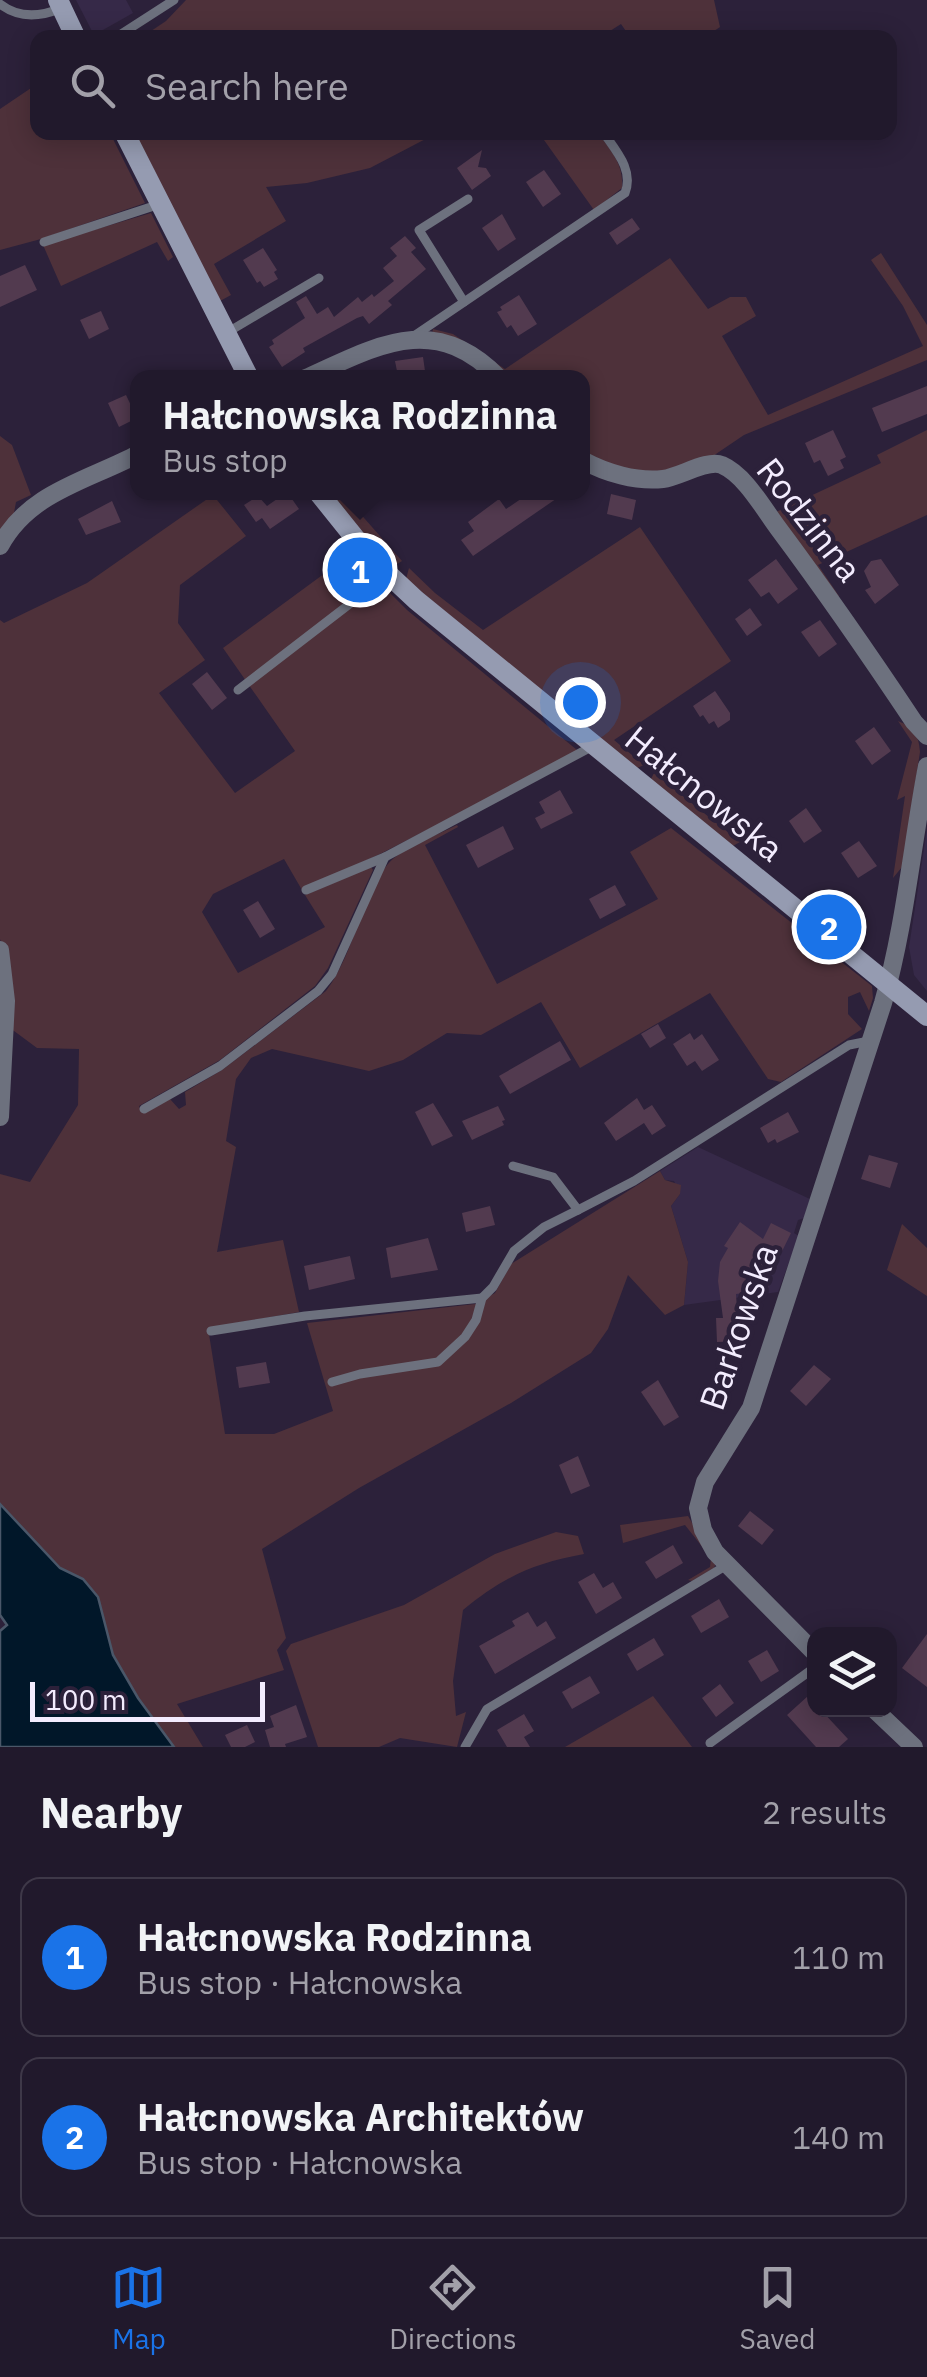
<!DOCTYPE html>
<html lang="en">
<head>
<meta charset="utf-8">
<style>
  :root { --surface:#21192c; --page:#292234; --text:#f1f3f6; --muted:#a2a0a9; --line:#3e3848; --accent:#1a73e8 }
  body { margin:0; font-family:"IBM Plex Sans",sans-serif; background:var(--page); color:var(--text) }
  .controls { position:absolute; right:30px; bottom:30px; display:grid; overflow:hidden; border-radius:20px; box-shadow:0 5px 25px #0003 }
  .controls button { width:90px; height:90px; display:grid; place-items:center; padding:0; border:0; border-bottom:2px solid var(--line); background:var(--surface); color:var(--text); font:50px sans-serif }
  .scale { position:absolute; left:30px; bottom:25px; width:235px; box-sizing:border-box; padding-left:10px; border:5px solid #f3ecfe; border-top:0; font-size:28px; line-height:35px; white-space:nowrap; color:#f3ecfe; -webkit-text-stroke:8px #2c213a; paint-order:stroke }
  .you { position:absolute; left:580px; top:702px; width:35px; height:35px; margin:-25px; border:8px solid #fff; border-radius:50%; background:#1a73e8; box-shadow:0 0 0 15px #1a73e833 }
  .badge { display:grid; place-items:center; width:65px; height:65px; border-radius:50%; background:var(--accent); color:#fff; font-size:32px; font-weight:700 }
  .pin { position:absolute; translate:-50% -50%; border:5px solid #fff; box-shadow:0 2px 10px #0006 }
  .popup { position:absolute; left:130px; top:370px; width:460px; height:130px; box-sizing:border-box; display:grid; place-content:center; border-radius:20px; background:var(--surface); filter:drop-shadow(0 2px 8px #0005); font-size:32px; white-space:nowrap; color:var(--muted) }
  .popup b { font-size:38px; color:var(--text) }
  .popup::after { content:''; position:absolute; left:50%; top:100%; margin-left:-20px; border:20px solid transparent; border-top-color:var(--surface) }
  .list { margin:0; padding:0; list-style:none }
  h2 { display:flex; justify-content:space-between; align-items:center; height:130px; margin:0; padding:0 40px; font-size:42px }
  h2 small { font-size:32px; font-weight:400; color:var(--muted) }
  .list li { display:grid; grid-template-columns:65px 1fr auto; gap:30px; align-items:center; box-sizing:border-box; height:160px; margin:0 20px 20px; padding:0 20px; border:2px solid var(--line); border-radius:20px }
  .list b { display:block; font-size:38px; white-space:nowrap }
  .list p { margin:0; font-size:32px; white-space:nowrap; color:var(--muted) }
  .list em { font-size:32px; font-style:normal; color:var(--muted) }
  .icon { flex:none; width:55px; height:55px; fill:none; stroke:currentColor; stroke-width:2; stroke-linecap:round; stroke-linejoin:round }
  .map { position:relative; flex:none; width:927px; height:1747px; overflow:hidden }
  .search { position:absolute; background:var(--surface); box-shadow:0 5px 25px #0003; left:30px; right:30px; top:30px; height:110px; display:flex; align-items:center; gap:25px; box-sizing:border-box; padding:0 35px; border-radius:20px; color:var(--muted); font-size:38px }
  .sheet { height:490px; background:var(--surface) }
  nav { display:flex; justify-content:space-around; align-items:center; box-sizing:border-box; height:140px; border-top:2px solid var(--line); background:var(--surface); font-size:28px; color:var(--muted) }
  nav a { display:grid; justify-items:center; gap:5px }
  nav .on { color:var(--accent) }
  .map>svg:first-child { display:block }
</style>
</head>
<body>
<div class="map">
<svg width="927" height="1747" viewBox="0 0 927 1747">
  <rect width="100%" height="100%" fill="#2c213a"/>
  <g fill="#362948">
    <path d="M76,0h50l7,13 -39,22z"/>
    <path d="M927,829v162l-13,-16 -5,-28z"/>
    <path d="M698,1147l112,52 -6,19 -6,2 -4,13 5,3 -21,56 -94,13 4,-43 -17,-56 9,-12 -6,-13 -9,-1 -5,-9z"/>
  </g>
  <g fill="#4e313a">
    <path d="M186,0h528l6,27 -15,10h-75l-9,-13 -22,14 -457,-1 24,-16z"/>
    <path d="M37,84l1,48 72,1 35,70 -104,36 -41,11v-141z"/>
    <path d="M132,133h305l-67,35 -63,15 -41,4 20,34 -72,43 17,31 -11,6z"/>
    <path d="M539,133h59c13,18 26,31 24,55l-28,22z"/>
    <path d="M151,213l22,44 -5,4 -11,-19 -96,44 -18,-41z"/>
    <path d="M881,253l46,72v35l-183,75 -34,23 -29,13 -46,3 -52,-20 -1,-76 -78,-1 -72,-42 1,-6 20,5 52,35 165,-111 38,51 22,-12h16l10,19 -34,20 46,79 155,-69 -20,-40 -32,-46z"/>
    <path d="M927,430v85l-109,50 21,31 -5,1 -58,-85 105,-49 -4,-8z"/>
    <path d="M0,436l12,9 19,50 -15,7 -3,16 -13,21z"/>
    <path d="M328,493h14l60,68 -8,5 -22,-20z"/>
    <path d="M213,495l33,41 -66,49 -2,38 27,37 -46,33 76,100 60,-42 -72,-103 128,-94 56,56 170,140 -7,7 -190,97 -78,36 -18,-31 -71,35 -11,18 36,61 87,-46 -20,-32 66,-28 2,3 -45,98 -13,18 -95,74 -81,46 3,7 28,-14 9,10 7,-4 -1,-13 37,-22 104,-79c27,-33 41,-111 68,-133 17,-14 43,-23 63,-33l1,2 -33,18 72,139 161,-85 -28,-47 41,-24 201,158 1,12 -4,13 -9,-19 -12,5v17l14,15 -81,53 -13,-3 -58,-86 -130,75 -39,-66 -60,33 -34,-2 -44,27 -34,11 -97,-22 -21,9 -15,21 -10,62 10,6 -19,105 66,-12 16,72 -91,16 17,106h49l59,-23 -26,-88 168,-19 20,-11 16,-29 149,-93 5,9 16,5 -1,9 -9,12 17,56 -4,43 -19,10 -37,-40 -20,54 -17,24 -80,50 -152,85 -97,61 24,89 -9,12 7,20 -107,34 26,43h-29l-36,-49 -25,-43 -15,-58 -15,-17 -23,-12 -60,-64v-330l30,8 48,-77 1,-56 -42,-1 -27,-20 -3,-64 -7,-25v-319l4,3 83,-40z"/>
    <path d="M640,527l91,134 -117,79 30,25 -9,4 -229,-190 3,-11 26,25 48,37z"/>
    <path d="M898,721c15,6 21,14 22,31l-18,115 -9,11 12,-82 -8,4 15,-58z"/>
    <path d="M654,773l86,69 -9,5 -81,-66z"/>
    <path d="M902,1224l25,24v48l-40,-26z"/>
    <path d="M688,1516l28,47 -2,5 -22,13 -4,-1 22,-13 1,-9 -26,-33 -62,18 -3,-18z"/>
    <path d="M556,1532l22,4 6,18c-50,9 -81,23 -121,56l-10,71 3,35 10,-4 -9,35 -57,-9 -21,9h-61l-32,-96 5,-7 113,-39 91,-51z"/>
    <path d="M653,1696l39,51h-127l78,-45z"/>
  </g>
  <path fill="#011729" stroke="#4a5769" stroke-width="2.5" d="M0,1504l60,64 23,11 15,18 15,58 25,43 36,49h-174v-116l7,-6 -7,-10z"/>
  <g fill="#523a4f">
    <path d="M482,150l-4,17 8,1 5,8 -19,14 -15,-22z"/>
    <path d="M544,170l17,24 -18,13 -17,-25z"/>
    <path d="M502,214l14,25 -18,12 -16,-23z"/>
    <path d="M632,218l8,11 -23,16 -8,-12z"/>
    <path d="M405,236l11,12 -5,4 15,17 -38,32 4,4 -23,19 -6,-8 -6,2 -54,30 2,4 -23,15 -13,-20 5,-3 -2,-4 33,-22 -9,-16 10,-6 11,18 11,-7 6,10 24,-20 4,5 10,-8 2,3 20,-16 -11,-13 14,-12 -7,-8z"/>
    <path d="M263,248l14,22 -3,2 4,7 -14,8 -4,-6 -3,2 -14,-23z"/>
    <path d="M25,265l12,25 -37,17v-31z"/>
    <path d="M519,295l18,29 -19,12 -7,-11 -4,3 -10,-16 5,-2 -2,-3z"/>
    <path d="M101,311l8,18 -20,10 -9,-19z"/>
    <path d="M423,357l3,21 -28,-2 -3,-15z"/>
    <path d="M927,386v28l-45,18 -10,-24z"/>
    <path d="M126,395l11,23 -18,9 -11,-24z"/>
    <path d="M833,430l13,27 -6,3 4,8 -16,8 -8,-16 -6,3 -9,-20z"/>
    <path d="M287,492l12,17 -29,20 -8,-11 -6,4 -12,-17 14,-9 9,10z"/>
    <path d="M531,492h35l-93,64 -12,-16 13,-9 -6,-9 31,-23 7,10z"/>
    <path d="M611,494l25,6 -4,20 -25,-6z"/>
    <path d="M112,501l9,21 -35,13 -8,-16z"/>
    <path d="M776,559l22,30 -20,15 -9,-12 -8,5 -13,-17z"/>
    <path d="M881,559l18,26 -24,19 -10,-14 6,-3 -7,-16 7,-10z"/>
    <path d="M750,608l12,17 -15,11 -12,-17z"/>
    <path d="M820,620l17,24 -18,13 -18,-25z"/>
    <path d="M207,672l20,26 -15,12 -20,-26z"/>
    <path d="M715,691l15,22v7l-12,8 -4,-7 -5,3 -6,-9 -3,2 -7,-11z"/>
    <path d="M874,727l17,24 -19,14 -17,-24z"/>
    <path d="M560,790l13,23 -32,16 -6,-11 10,-5 -6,-11z"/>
    <path d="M806,808l16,23 -18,12 -15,-22z"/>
    <path d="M503,826l11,23 -36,19 -12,-23z"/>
    <path d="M859,841l18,25 -19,12 -17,-25z"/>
    <path d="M615,885l11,20 -26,14 -11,-20z"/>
    <path d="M258,901l17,28 -15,9 -17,-28z"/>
    <path d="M658,1024l8,14 -16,10 -9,-14z"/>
    <path d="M690,1033l4,7 8,-6 17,26 -17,11 -7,-10 -8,5 -14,-22z"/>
    <path d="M560,1041l11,19 -61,34 -11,-18z"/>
    <path d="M637,1098l7,12 8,-5 14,21 -14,9 -8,-12 -28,18 -12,-18z"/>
    <path d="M433,1103l20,33 -21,10 -17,-34z"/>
    <path d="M498,1106l7,14 -3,1 2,4 -32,15 -10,-19z"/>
    <path d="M788,1112l11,20 -22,11 -2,-4 -7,4 -8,-15z"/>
    <path d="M869,1155l29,8 -8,25 -29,-9z"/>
    <path d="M490,1206l5,19 -29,7 -4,-19z"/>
    <path d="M740,1222l23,17 8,-16 20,10 -23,47 1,10 -33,4 3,47 -22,1 -1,-24h7l-5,-37 2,-19 8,-14 -4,-2z"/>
    <path d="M428,1238l10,32 -47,8 -5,-30z"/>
    <path d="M350,1256l5,23 -46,11 -5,-24z"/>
    <path d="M266,1362l4,21 -31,5 -3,-21z"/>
    <path d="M814,1365l17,14 -25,27 -16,-15z"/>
    <path d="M658,1380l21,37 -15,9 -23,-34z"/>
    <path d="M578,1456l12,30 -19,8 -12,-29z"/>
    <path d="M750,1511l24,19 -12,15 -24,-19z"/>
    <path d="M673,1545l10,18 -27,16 -11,-17z"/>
    <path d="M594,1573l9,15 10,-6 9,16 -26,16 -18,-32z"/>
    <path d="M719,1599l10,18 -28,16 -10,-17z"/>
    <path d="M528,1612l9,15 9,-6 10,17 -61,36 -16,-28 36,-20 -3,-5z"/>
    <path d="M927,1634v53l-25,-19z"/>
    <path d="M654,1638l10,17 -27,16 -10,-17z"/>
    <path d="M767,1650l12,21 -18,11 -13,-21z"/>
    <path d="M590,1676l10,17 -28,16 -10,-17z"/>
    <path d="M720,1684l14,19 -18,14 -14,-19z"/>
    <path d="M808,1696l6,7v7h7l27,29 -9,8h-23l-29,-32z"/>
    <path d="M296,1705l11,32 -22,7 1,3h-16l-5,-17 9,-3 -4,-11z"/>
    <path d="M524,1714l10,17 -10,6 6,10h-23l-10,-17z"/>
    <path d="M247,1725l8,17 -10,5h-14l-6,-12z"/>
  </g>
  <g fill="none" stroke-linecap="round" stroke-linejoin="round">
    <g stroke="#6d717e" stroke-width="9">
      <path d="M0,4c18,14 39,13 59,5"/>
      <path d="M115,38l59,-38"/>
      <path d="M44,242l116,-38"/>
      <path d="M464,302l-45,-72 49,-31"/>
      <path d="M228,332l91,-54"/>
      <path d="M411,338l214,-145c9,-23 -9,-42 -22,-61"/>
      <path d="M238,690l148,-114"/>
      <path d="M306,890l79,-33 208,-111"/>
      <path d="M144,1109l76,-43 98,-75 14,-17 53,-117"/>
      <path d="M513,1166l40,11 25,33 56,-29 215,-136 20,-4"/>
      <path d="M211,1331l94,-15 177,-18"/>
      <path d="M332,1382l28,-8 78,-12 27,-25 11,-17 6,-22 11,-11 21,-36 30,-24 34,-17"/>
      <path d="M710,1743l104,-75"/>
      <path d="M465,1747l22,-38 240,-144"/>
    </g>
    <g stroke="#6d717e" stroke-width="18">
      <path d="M306,378c71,-32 128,-67 193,0"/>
      <path d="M582,460c24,13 54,22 81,19 17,-2 44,-20 59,-14 23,10 41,43 56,63 47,63 92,128 136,194l13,14"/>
      <path d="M0,546c29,-54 87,-65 138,-92"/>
      <path d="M0,950l6,51 -6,116"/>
      <path d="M814,1652l-99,-100 -12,-22 -5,-22 7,-26 46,-74 132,-405c22,-77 29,-158 44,-237"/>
      <path d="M875,1710l39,37"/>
    </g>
    <g stroke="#959bb1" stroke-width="20">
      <path d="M58,0l18,38"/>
      <path d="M124,132l125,246"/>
      <path d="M318,492l53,66 45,42 511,416"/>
    </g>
  </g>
  <g text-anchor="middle" stroke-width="9" stroke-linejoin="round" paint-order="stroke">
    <g font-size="35" fill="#f3ecfe" stroke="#2c213a">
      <text transform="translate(809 520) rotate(52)" y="12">Rodzinna</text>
      <text transform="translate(704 794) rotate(39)" y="12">Hałcnowska</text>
      <text transform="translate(739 1327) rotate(-71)" y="12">Barkowska</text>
    </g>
  </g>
</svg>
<div class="controls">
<button><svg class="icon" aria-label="layers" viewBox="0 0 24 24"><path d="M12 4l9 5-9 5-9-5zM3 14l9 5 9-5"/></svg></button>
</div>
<div class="scale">100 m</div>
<div class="you"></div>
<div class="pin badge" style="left:360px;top:570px">1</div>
<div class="popup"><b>Hałcnowska Rodzinna</b>Bus stop</div>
<div class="pin badge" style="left:829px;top:927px">2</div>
<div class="search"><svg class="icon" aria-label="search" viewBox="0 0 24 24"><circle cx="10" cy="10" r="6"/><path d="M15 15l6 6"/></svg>Search here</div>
</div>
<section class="sheet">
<h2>Nearby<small>2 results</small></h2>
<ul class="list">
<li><span class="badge">1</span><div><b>Hałcnowska Rodzinna</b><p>Bus stop · Hałcnowska</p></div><em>110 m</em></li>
<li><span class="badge">2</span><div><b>Hałcnowska Architektów</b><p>Bus stop · Hałcnowska</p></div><em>140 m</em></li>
</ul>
</section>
<nav>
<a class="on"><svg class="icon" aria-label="map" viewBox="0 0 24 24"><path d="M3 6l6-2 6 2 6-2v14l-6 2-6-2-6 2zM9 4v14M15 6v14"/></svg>Map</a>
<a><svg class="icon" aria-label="directions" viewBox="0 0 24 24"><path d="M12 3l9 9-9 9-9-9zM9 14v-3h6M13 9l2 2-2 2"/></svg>Directions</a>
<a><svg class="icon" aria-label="saved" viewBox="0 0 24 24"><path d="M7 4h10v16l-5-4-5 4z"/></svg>Saved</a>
</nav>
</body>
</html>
